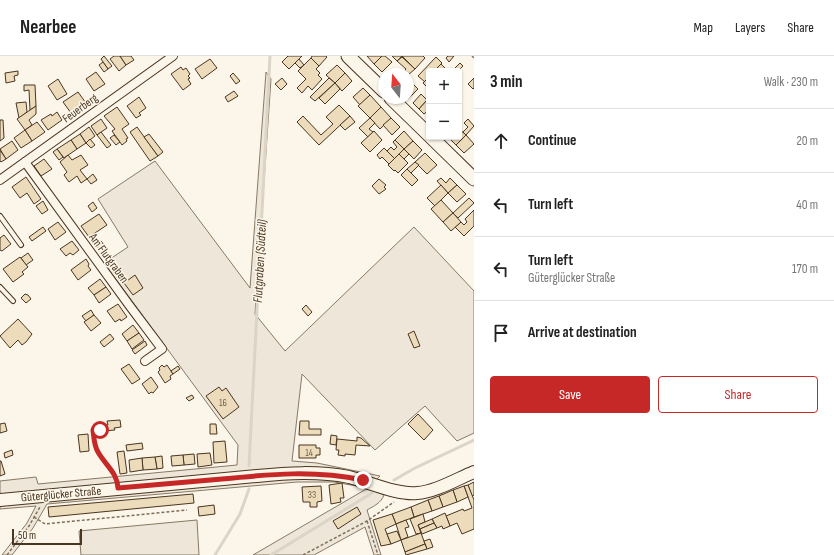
<!DOCTYPE html>
<html lang="en">
<head>
<meta charset="utf-8">
<style>
  :root { --surface:#fff; --page:#f6f6f6; --text:#222; --muted:#767676; --line:#e0e0e0; --accent:#c62828 }
  body { margin:0; font-family:"Sofia Sans Condensed",sans-serif; background:var(--page); color:var(--text) }
  .controls { position:absolute; right:12px; top:12px; display:grid; overflow:hidden; border-radius:4px; box-shadow:0 1px 3px #0004 }
  .controls button { width:36px; height:36px; display:grid; place-items:center; padding:0; border:0; border-bottom:1px solid var(--line); background:var(--surface); color:var(--text); font:20px sans-serif }
  .compass { position:absolute; left:378px; top:12px; width:36px; height:36px; border-radius:50%; background:var(--surface); box-shadow:0 1px 3px #0004; rotate:343deg }
  .scale { position:absolute; left:12px; bottom:10px; width:70px; box-sizing:border-box; padding-left:4px; border:2px solid #4a3520; border-top:0; font-size:11px; line-height:14px; white-space:nowrap; color:#4a3520; -webkit-text-stroke:3px #fbf6e9; paint-order:stroke }
  .stop { position:absolute; width:12px; height:12px; margin:-9px; border:3px solid #c62828; border-radius:50%; background:#fff }
  .stop.end { background:#c62828; border-color:#fff; box-shadow:0 1px 4px #0008 }
  .list { margin:0; padding:0; list-style:none }
  h2 { display:flex; justify-content:space-between; align-items:center; height:52px; margin:0; padding:0 16px; font-size:17px }
  h2 small { font-size:13px; font-weight:400; color:var(--muted) }
  .list li { display:grid; grid-template-columns:26px 1fr auto; gap:12px; align-items:center; box-sizing:border-box; height:64px; padding:0 16px; border-top:1px solid var(--line) }
  .list b { display:block; font-size:15px; white-space:nowrap }
  .list p { margin:0; font-size:13px; white-space:nowrap; color:var(--muted) }
  .list em { font-size:13px; font-style:normal; color:var(--muted) }
  .actions { display:flex; gap:8px; padding:12px 16px }
  .actions a { flex:1; padding:9px 0; border:1px solid var(--accent); border-radius:4px; text-align:center; font-size:14px; color:var(--accent) }
  .actions .main { background:var(--accent); color:#fff }
  .icon { flex:none; width:22px; height:22px; fill:none; stroke:currentColor; stroke-width:2; stroke-linecap:round; stroke-linejoin:round }
  .map { position:relative; flex:none; width:474px; height:499px; overflow:hidden }
  header { display:flex; align-items:center; gap:24px; box-sizing:border-box; height:56px; padding:0 20px; background:var(--surface); border-bottom:1px solid var(--line) }
  header strong { font-size:19px }
  nav { display:flex; gap:22px; margin-inline-start:auto; font-size:14px }
  main { display:flex }
  aside { flex:1; background:var(--surface) }
  .map>svg:first-child { display:block }
</style>
</head>
<body>
<header>
<strong>Nearbee</strong>
<nav><a>Map</a><a>Layers</a><a>Share</a></nav>
</header>
<main>
<div class="map">
<svg width="474" height="499" viewBox="0 0 474 499">
  <rect width="100%" height="100%" fill="#fbf6e9"/>
  <g fill="#ede6d9" stroke="#887966">
    <path d="M266,16l5,7 -16,235 30,37 129,-124 60,64v142l-17,8 -32,-35 -50,44 -73,-76 -10,87 25,2 63,13 -12,12 16,7c-3,8 -10,11 -17,15l14,45h-7l-9,-28 -51,28h-61l115,-67 -34,-6h-37l-250,22 -14,24 -21,27h-10l25,-32 9,-17 -36,3v-28l36,-4 2,7 199,-19 1,-20 -134,-182 24,-16 -30,-48 57,-38 95,127z"/>
    <path d="M197,464l2,35h-118l-2,-24z"/>
  </g>
  <g fill="none" stroke-linecap="round" stroke-linejoin="round">
    <g stroke="#dcd4c6" stroke-width="3">
      <path d="M249,410l21,-410"/>
      <path d="M394,424l21,-12 59,-28"/>
      <path d="M215,499l25,-41 9,-25"/>
      <path d="M271,499l101,-62"/>
    </g>
  </g>
  <g fill="#ecdcbc" stroke="#4a3520">
    <path d="M104,0l8,10 -4,3 -7,-10z"/>
    <path d="M114,0h6l6,9 -7,6 -9,-12z"/>
    <path d="M120,0h11l3,4 -8,5z"/>
    <path d="M288,0h-1h15l-13,13 -7,-7z"/>
    <path d="M312,0h14l1,1 -8,9 -8,-8z"/>
    <path d="M367,0h15l-8,8z"/>
    <path d="M382,0h3l7,6 -10,10 -8,-8z"/>
    <path d="M392,0h10l-5,5z"/>
    <path d="M402,0h21l2,2 -10,11z"/>
    <path d="M448,0h6l-5,6 -3,-4z"/>
    <path d="M402,1l13,12 -7,6 -6,-2 4,-4 -9,-8z"/>
    <path d="M436,1l6,6 -8,8h-5v6l-4,5 -7,-6z"/>
    <path d="M311,2l8,8 -3,3 4,4 -2,2 4,4 -10,11 -4,-4 -6,7 -5,-5 9,-9 -8,-8z"/>
    <path d="M210,3l7,9 -15,11 -7,-10z"/>
    <path d="M299,3l5,6 -4,3 -5,-5z"/>
    <path d="M103,6l5,7 -4,3 -5,-7z"/>
    <path d="M460,7l3,3 -5,5 -3,-3z"/>
    <path d="M441,8l4,4 -3,3 -5,-3z"/>
    <path d="M337,9l8,8 -10,10 -9,-8z"/>
    <path d="M181,11l2,3 3,-2 4,6 -2,2 2,2 -2,1 3,5 -8,6 -12,-16z"/>
    <path d="M18,15v4l-4,1 1,5 -9,2 -1,-10z"/>
    <path d="M96,16l9,12 -11,7 -8,-12z"/>
    <path d="M233,17l7,8 -4,3 -6,-8z"/>
    <path d="M345,17l7,8 -10,10 -7,-8z"/>
    <path d="M282,22l5,6 -6,6 -6,-6z"/>
    <path d="M329,22l6,5 -20,18 -5,-4z"/>
    <path d="M474,22v10l-1,1 -5,-5z"/>
    <path d="M58,23l9,15 -10,6 -9,-14z"/>
    <path d="M408,23l10,10 -10,10z"/>
    <path d="M427,23l2,2v8l-6,-6z"/>
    <path d="M335,27l5,6 -15,15 -6,-6z"/>
    <path d="M24,29h11l1,21 -6,4 -1,-20 -5,1z"/>
    <path d="M363,32l7,7 -10,10 -7,-8z"/>
    <path d="M234,35l4,5 -10,6 -3,-5z"/>
    <path d="M78,36l8,11 -15,10 -8,-11z"/>
    <path d="M421,38l6,6 -8,9 -6,-6z"/>
    <path d="M370,39l11,12 -11,11 -12,-12z"/>
    <path d="M139,41l7,11 -7,5 2,2 -5,3 -9,-12z"/>
    <path d="M427,44l2,2v8l-5,4 -5,-5z"/>
    <path d="M26,46l1,10 -8,6 -3,-15z"/>
    <path d="M339,49l11,11 -31,29 -22,-23 6,-6 18,19 12,-11 -7,-7z"/>
    <path d="M36,50v8l-7,6 3,5 -7,5 -8,-11z"/>
    <path d="M117,51l12,17 -7,5 6,9 -2,1 1,2 -5,4 -10,-14 3,-2 -11,-13z"/>
    <path d="M381,51l10,11 -11,11 -10,-11z"/>
    <path d="M57,56l5,8 -14,10 -7,-10 10,-6 1,2z"/>
    <path d="M350,60l5,6 -10,8 -5,-5z"/>
    <path d="M370,62l5,5 -6,6 4,3 -5,5 -9,-9z"/>
    <path d="M391,62l9,9 -8,8 -9,-10z"/>
    <path d="M101,63l6,9 -10,7 -6,-9z"/>
    <path d="M468,63l6,7 -8,9 -3,-3 5,-5 -4,-4z"/>
    <path d="M0,64h3l1,18 -4,3z"/>
    <path d="M37,66l8,10 -13,9 -7,-11z"/>
    <path d="M89,71l6,9 -9,7 -6,-9z"/>
    <path d="M137,71l21,29 -8,5 -20,-29z"/>
    <path d="M459,73l7,6 -10,10 -8,-8h11z"/>
    <path d="M25,74l7,11 -11,7 -7,-10z"/>
    <path d="M374,75l8,9 -12,12 -9,-9z"/>
    <path d="M404,75l9,10 -9,8 -9,-9z"/>
    <path d="M101,76l10,13 -4,3 -10,-13z"/>
    <path d="M80,78l6,9 -9,6 -6,-9z"/>
    <path d="M149,78l14,18 -5,4 -14,-19z"/>
    <path d="M114,79l6,7 -4,3 -6,-7z"/>
    <path d="M466,79l8,9 -10,9 -8,-8z"/>
    <path d="M90,83l5,6 -4,3 -5,-5z"/>
    <path d="M71,84l6,9 -13,9 -7,-9z"/>
    <path d="M395,84l9,9 -9,10 -8,-8 4,-4 3,3 3,-3 -4,-5z"/>
    <path d="M12,85l6,9 -12,9 -6,-10z"/>
    <path d="M413,85l9,9 -8,9 -10,-10z"/>
    <path d="M384,92l11,11 -6,5 -7,-7 -2,2 -3,-4z"/>
    <path d="M57,93l6,8 -4,3 -6,-8z"/>
    <path d="M404,93l5,5 -5,5 -5,-5z"/>
    <path d="M0,94l6,9 -5,3 -1,-1z"/>
    <path d="M425,97l12,12 -10,9 -12,-12z"/>
    <path d="M399,98l9,9 -10,10 -3,-3 -1,1 -6,-6z"/>
    <path d="M68,99l4,5 9,-5 7,10 -8,5 7,9 -6,4 -4,-7 -8,6 -5,-7 3,-3 -7,-10z"/>
    <path d="M44,103l8,10 -11,7 -7,-10z"/>
    <path d="M415,106l4,3 -8,8 -4,-4z"/>
    <path d="M407,113l11,11 -6,6 -11,-11z"/>
    <path d="M93,118l4,6 -6,4 -4,-5z"/>
    <path d="M26,121l15,22 -7,5 -7,-11 -7,5 -8,-11z"/>
    <path d="M441,122l5,5 4,-5 7,7 -9,8 -11,-12z"/>
    <path d="M379,123l7,6 -2,2 2,2 -7,5 -7,-8z"/>
    <path d="M441,129l7,8 -13,13 -8,-8z"/>
    <path d="M457,129l9,9 -9,8 -9,-9z"/>
    <path d="M469,142l5,5 -16,15 -5,-5z"/>
    <path d="M441,144l12,13 -10,9 -12,-13z"/>
    <path d="M43,145l5,9 -6,4 -6,-8z"/>
    <path d="M93,146l4,6 -5,4 -4,-6z"/>
    <path d="M474,154v16l-10,10 -9,-9 6,-5 3,3 3,-3 -2,-3z"/>
    <path d="M453,157l8,9 -10,9 -8,-9z"/>
    <path d="M99,158l8,11 -18,12 -8,-11z"/>
    <path d="M58,166l8,10 -11,8 -7,-11z"/>
    <path d="M43,171l3,4 -14,10 -3,-4z"/>
    <path d="M4,179l7,9 -9,7 -2,-1v-12z"/>
    <path d="M72,185l7,9 -6,5 -3,-2 -4,3 -6,-7z"/>
    <path d="M101,185l3,4 -5,4 -3,-4z"/>
    <path d="M28,197l5,7 -7,5 -5,-7z"/>
    <path d="M20,201l8,10 -6,5 2,2 -11,8 -10,-13z"/>
    <path d="M86,203l3,5 -1,2 3,4 -13,10 -7,-10z"/>
    <path d="M135,219l8,13 -10,7 -9,-12z"/>
    <path d="M100,223l6,8 -12,8 -6,-7z"/>
    <path d="M106,231l5,7 -12,9 -5,-8z"/>
    <path d="M25,238l3,1 3,4 -5,4 -5,-5z"/>
    <path d="M118,248l9,13 -6,4 -1,-2 -5,3 -8,-11z"/>
    <path d="M306,249l6,7 -4,4 -6,-7z"/>
    <path d="M91,254l3,5 -8,6 -4,-5z"/>
    <path d="M94,259l7,8 -10,8 -7,-9z"/>
    <path d="M18,263l14,15 -6,8 -4,3 -4,-5 -8,8 -10,-12z"/>
    <path d="M133,269l6,8 -12,8 -5,-7z"/>
    <path d="M414,275l6,15 -6,2 -6,-14z"/>
    <path d="M139,277l5,7 -12,9 -5,-8z"/>
    <path d="M110,278l4,5 -10,8 -4,-5z"/>
    <path d="M145,285l2,4 -12,9 -3,-4z"/>
    <path d="M129,308l11,15 -8,5 -11,-15z"/>
    <path d="M162,309l2,2 3,-2 6,9 -3,2 1,3 -6,4 -7,-11 2,-2 -1,-2z"/>
    <path d="M178,310l2,3 -7,5 -2,-3z"/>
    <path d="M151,321l7,10 -5,6 -2,-1 -2,2 -7,-10z"/>
    <path d="M219,331l3,4 4,-3 13,19 -16,12 -17,-23z"/>
    <path d="M192,339l2,3 -5,3 -3,-3z"/>
    <path d="M418,358l15,16 -9,10 -16,-16z"/>
    <path d="M120,364l1,7 -7,1 1,2 -12,1 -1,-6h6l-1,-4z"/>
    <path d="M300,365h9v8h12v6h-22z"/>
    <path d="M5,367l2,8 -7,2v-9z"/>
    <path d="M210,368h6l1,10h-7z"/>
    <path d="M88,378l1,17 -9,1 -2,-17z"/>
    <path d="M331,379l6,1 -1,9 -6,-1z"/>
    <path d="M357,381l4,1 9,8 -14,-1 -1,10 -10,-1v2l-7,-1 1,-5h-3l1,-11 20,2z"/>
    <path d="M225,385l2,21 -13,1 -1,-21z"/>
    <path d="M142,387l1,6 -16,2 -1,-6z"/>
    <path d="M299,389h17v3h4v7h-4v3h-17z"/>
    <path d="M12,394l1,5 -8,3 -1,-5z"/>
    <path d="M124,395l3,22 -7,1 -3,-22z"/>
    <path d="M210,397l2,12 -14,2 -1,-13z"/>
    <path d="M194,398l1,10 -11,1 -1,-10z"/>
    <path d="M183,399l1,10 -12,1 -1,-10z"/>
    <path d="M162,400l1,12 -6,1 -2,-12z"/>
    <path d="M155,401l2,12 -14,1 -1,-12z"/>
    <path d="M142,402l1,12 -13,2 -1,-12z"/>
    <path d="M0,405h1l4,13 -5,2z"/>
    <path d="M474,426v13l-2,1 -4,-11z"/>
    <path d="M342,427l2,15h-4l1,4 -10,2 -2,-19z"/>
    <path d="M468,429l6,15v29l-12,5 -5,-11 -7,3 -4,-10 17,-7 1,2 8,-3 -8,-22z"/>
    <path d="M321,430l1,15 -5,1v5h-7v-5h-7l-1,-15z"/>
    <path d="M464,430l4,11 -11,5 -4,-12z"/>
    <path d="M453,434l4,12 -14,5 -4,-11z"/>
    <path d="M193,438l1,9 -145,14 -1,-10z"/>
    <path d="M439,440l4,11 -11,4 -4,-11z"/>
    <path d="M428,444l4,11 -18,6 -3,-10z"/>
    <path d="M214,449l1,9 -16,2 -1,-9z"/>
    <path d="M357,451l4,7 -23,15 -5,-8z"/>
    <path d="M411,451l3,10 -18,7 -4,-10z"/>
    <path d="M445,457l5,13 -7,3 -1,-3 -5,2 -5,-9z"/>
    <path d="M392,458l4,10 -11,5 6,15 -10,2 -8,-26z"/>
    <path d="M423,458l2,8 -7,3 3,8 -5,1 -6,-15z"/>
    <path d="M432,463l2,4 -14,6 -2,-4z"/>
    <path d="M406,464l3,7 -4,1 3,9 -7,3 -5,-16z"/>
    <path d="M434,467l3,5 -15,6 -2,-5z"/>
    <path d="M397,475l4,9 -10,4 -4,-10z"/>
    <path d="M421,477l4,11 -20,8 -4,-12z"/>
    <path d="M430,483l3,8 -6,2 -3,-8z"/>
    <path d="M425,488l2,5 -21,6 -1,-3z"/>
  </g>
  <g fill="none" stroke-linecap="round" stroke-linejoin="round">
    <defs>
      <g id="lane">
        <path d="M0,160l21,29"/>
        <path d="M0,231l13,14"/>
      </g>
      <g id="street">
        <path d="M25,106l104,143 33,44 -17,12"/>
        <path d="M0,124l173,-124"/>
      </g>
      <path id="secondary" d="M0,444l257,-24c30,-3 61,-5 92,1 20,5 48,18 68,16 18,-1 40,-14 57,-21"/>
      <g id="primary">
        <path d="M348,0l36,35"/>
        <path d="M391,42l38,37"/>
        <path d="M431,81l43,42"/>
      </g>
    </defs>
    <use href="#lane" stroke="#4a3520" stroke-width="6"/>
    <use href="#street" stroke="#4a3520" stroke-width="10"/>
    <use href="#secondary" stroke="#4a3520" stroke-width="14"/>
    <use href="#primary" stroke="#4a3520" stroke-width="15"/>
    <g stroke="#7f6f5c" stroke-width="1.5" stroke-dasharray="3 2" stroke-linecap="butt">
      <path d="M472,0l2,2"/>
      <path d="M100,374h-7c3,23 8,28 22,45l2,4"/>
      <path d="M34,461l11,7 142,-14"/>
      <path d="M367,465l11,34"/>
      <path d="M7,499l22,-29 11,-19"/>
      <path d="M303,499l64,-34 27,-19"/>
    </g>
    <use href="#lane" stroke="#fbf6e9" stroke-width="4"/>
    <use href="#street" stroke="#fbf6e9" stroke-width="8"/>
    <use href="#secondary" stroke="#fbf6e9" stroke-width="12"/>
    <use href="#primary" stroke="#fbf6e9" stroke-width="13"/>
  </g>
  <g fill="none" stroke-linecap="round" stroke-linejoin="round">
    <path stroke="#c62828" stroke-width="5" d="M100,374h-7c1,8 1,16 5,22 8,14 19,20 20,36 35,-3 70,-6 104,-9 50,-5 92,-9 141,1"/>
  </g>
  <g text-anchor="middle" stroke-width="3" stroke-linejoin="round" paint-order="stroke">
    <g font-size="10" fill="#725f47">
      <text x="223" y="350">16</text>
      <text x="309" y="400">14</text>
      <text x="312" y="442">33</text>
    </g>
    <g font-size="12" fill="#4a3520" stroke="#fbf6e9">
      <text transform="translate(80 52) rotate(-36)" y="4">Feuerberg</text>
      <text transform="translate(109 202) rotate(54)" y="4">Am Flutgraben</text>
      <text transform="translate(61 438) rotate(-5)" y="4">Güterglücker Straße</text>
    </g>
    <g font-size="13" font-style="italic" fill="#4a3520" stroke="#fbf6e9">
      <text transform="translate(259 205) rotate(-87)" y="5">Flutgraben (Südteil)</text>
    </g>
  </g>
</svg>
<div class="controls">
<button>+</button>
<button>−</button>
</div>
<svg class="compass" viewBox="-18 -18 36 36"><path d="M0-13l5 13h-10z" fill="#e53935"/><path d="M0 13l5-13h-10z" fill="#767676"/></svg>
<div class="scale">50 m</div>
<div class="stop" style="left:100px;top:374px"></div>
<div class="stop end" style="left:363px;top:424px"></div>
</div>
<aside>
<h2>3 min<small>Walk · 230 m</small></h2>
<ul class="list">
<li><svg class="icon" aria-label="ahead" viewBox="0 0 24 24"><path d="M12 20V5M6 11l6-6 6 6"/></svg><div><b>Continue</b></div><em>20 m</em></li>
<li><svg class="icon" aria-label="left" viewBox="0 0 24 24"><path d="M17 20v-9H6M10 6l-5 5 5 5"/></svg><div><b>Turn left</b></div><em>40 m</em></li>
<li><svg class="icon" aria-label="left" viewBox="0 0 24 24"><path d="M17 20v-9H6M10 6l-5 5 5 5"/></svg><div><b>Turn left</b><p>Güterglücker Straße</p></div><em>170 m</em></li>
<li><svg class="icon" aria-label="arrive" viewBox="0 0 24 24"><path d="M6 21V4h12l-3 4 3 4H6"/></svg><div><b>Arrive at destination</b></div></li>
</ul>
<div class="actions"><a class="main">Save</a><a>Share</a></div>
</aside>
</main>
</body>
</html>
